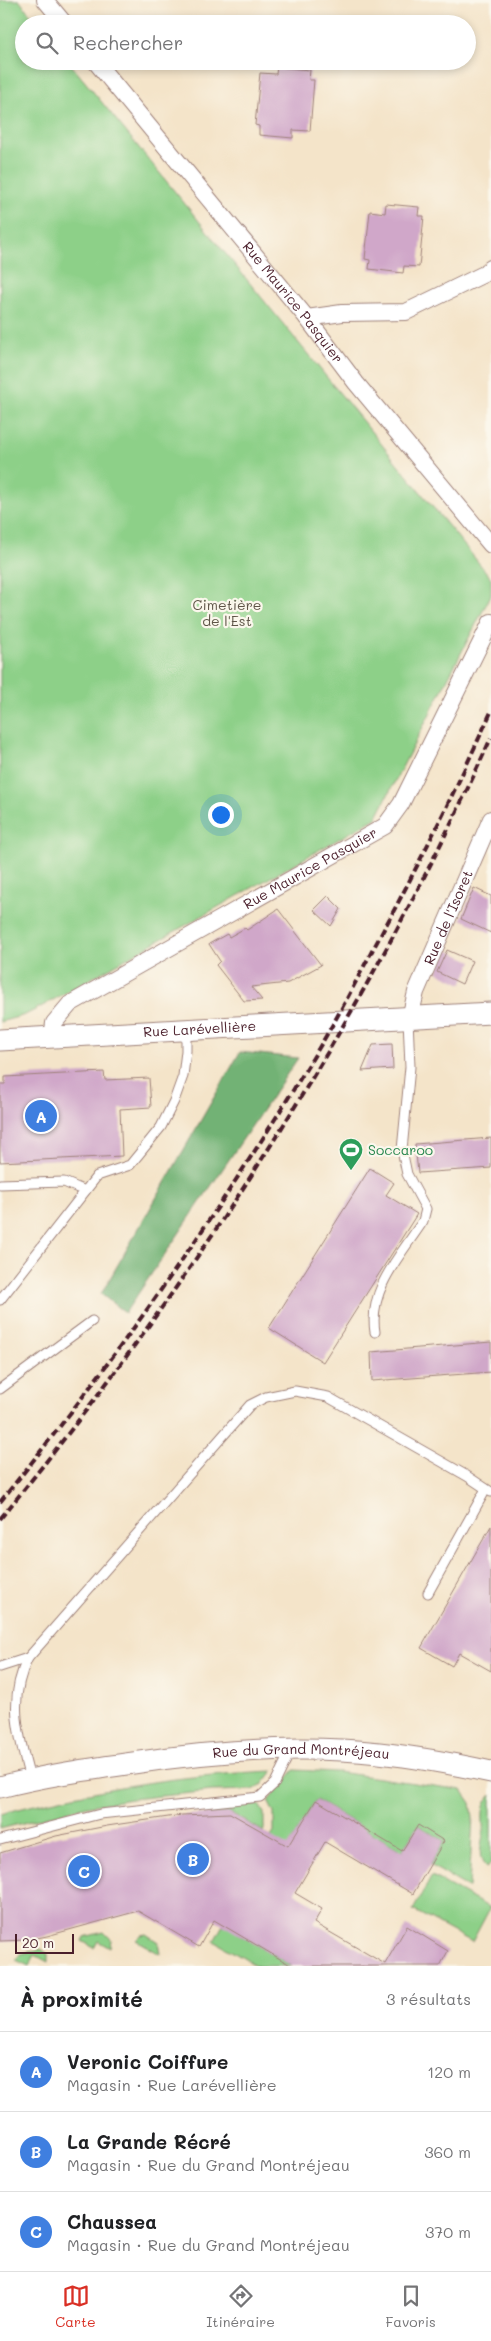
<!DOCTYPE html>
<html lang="fr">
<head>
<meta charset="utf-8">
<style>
  :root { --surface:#fff; --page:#f6f6f6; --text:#202124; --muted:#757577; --line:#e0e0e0; --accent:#d93025 }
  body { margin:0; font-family:Mali,sans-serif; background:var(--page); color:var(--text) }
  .scale { position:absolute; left:15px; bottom:12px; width:59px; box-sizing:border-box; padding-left:5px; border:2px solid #4a1f2b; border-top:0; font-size:14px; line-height:18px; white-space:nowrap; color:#4a1f2b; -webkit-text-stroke:4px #fbf7ec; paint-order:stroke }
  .you { position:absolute; left:220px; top:814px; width:18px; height:18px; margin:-12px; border:4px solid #fff; border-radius:50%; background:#1a73e8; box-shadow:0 0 0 8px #1a73e833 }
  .badge { display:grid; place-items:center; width:32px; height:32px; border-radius:50%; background:var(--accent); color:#fff; font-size:16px; font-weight:700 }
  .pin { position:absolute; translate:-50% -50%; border:2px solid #fff; box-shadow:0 1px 5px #0006 }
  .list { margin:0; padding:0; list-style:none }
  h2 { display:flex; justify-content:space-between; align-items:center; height:65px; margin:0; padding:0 20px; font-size:21px }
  h2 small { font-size:16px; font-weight:400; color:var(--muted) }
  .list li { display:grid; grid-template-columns:32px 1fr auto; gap:15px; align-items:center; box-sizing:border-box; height:80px; padding:0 20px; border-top:1px solid var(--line) }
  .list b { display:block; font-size:19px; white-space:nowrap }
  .list p { margin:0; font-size:16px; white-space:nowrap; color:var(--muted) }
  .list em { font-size:16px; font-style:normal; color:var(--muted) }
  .icon { flex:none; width:28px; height:28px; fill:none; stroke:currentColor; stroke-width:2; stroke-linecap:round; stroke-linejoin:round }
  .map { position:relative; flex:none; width:491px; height:1966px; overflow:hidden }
  .search { position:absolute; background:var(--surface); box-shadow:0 2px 8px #0003; left:15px; right:15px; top:15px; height:55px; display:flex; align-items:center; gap:12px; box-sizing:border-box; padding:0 18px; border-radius:28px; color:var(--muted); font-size:19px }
  .sheet { height:305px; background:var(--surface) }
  nav { display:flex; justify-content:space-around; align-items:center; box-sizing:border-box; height:70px; border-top:1px solid var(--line); background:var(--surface); font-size:14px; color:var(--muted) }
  nav a { display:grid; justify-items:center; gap:2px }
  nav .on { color:var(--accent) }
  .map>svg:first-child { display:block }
</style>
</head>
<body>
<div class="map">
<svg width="491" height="1966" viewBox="0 0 491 1966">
  <rect width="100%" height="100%" fill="#fbf7ec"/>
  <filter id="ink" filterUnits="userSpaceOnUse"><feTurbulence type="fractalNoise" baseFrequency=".02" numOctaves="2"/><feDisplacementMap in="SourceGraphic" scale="10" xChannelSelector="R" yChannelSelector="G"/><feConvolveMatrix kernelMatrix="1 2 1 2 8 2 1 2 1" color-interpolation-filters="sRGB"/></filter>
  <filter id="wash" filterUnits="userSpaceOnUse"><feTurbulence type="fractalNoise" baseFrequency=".0096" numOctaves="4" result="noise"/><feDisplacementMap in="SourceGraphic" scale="20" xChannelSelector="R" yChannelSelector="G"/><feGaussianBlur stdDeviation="1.12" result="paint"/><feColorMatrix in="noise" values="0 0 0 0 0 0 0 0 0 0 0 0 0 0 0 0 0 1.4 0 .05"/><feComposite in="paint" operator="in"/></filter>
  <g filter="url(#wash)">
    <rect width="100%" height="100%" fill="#f4e4c9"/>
    <g fill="#8dd088" stroke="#6c785a">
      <path d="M0,0h19l19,24h-14v37h44l423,517v17l-115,223 -339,191 -12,6 -25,7z"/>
      <path d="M294,1770l44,2 124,18 9,13 2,14 -4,71 -39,-23 14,-24 -26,-16 -16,26 -86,-51 -79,133 55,33h-35l-43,-25 60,-109v-19l-6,-12z"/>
      <path d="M273,1771l-11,14 -9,5 -41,1 -81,8 -43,7 -88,23v-15c91,-25 179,-39 273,-43z"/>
      <path d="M491,1795v69l-5,4c-10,-13 -4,-20 -3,-35 1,-15 -4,-25 8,-38z"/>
      <path d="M250,1804l9,1 5,8v19l-33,-19h-22l3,-3z"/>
      <path d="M432,1876l58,32 -18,34 -59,-32z"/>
      <path d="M104,1932l7,7 -1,9 -12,-7 -4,7 -12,-7 2,-4z"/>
      <path d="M146,1934l12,8 2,12 -24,-14 5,-5z"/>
      <path d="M41,1949l7,5v8l-13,-7 -6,11 -13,-6 4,-6z"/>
    </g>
    <path fill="#72b274" stroke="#5e6850" d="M240,1052l58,6 -173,255 -24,-19z"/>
    <g id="blocks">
      <g fill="#d0a7c9">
        <path d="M277,67l33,3 -1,10h5l-4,51 -17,-1v8l-34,-3v-9l-4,-1 5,-52 16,1z"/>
        <path d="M386,204l33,3 -1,9h6l-5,51 -15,-1 -1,7 -34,-4 1,-9 -5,-1 5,-48 15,2z"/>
        <path d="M474,888l17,8v37l-30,-14z"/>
        <path d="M328,896l13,13 -10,17 -17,-16z"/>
        <path d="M278,909l43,56 -33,18 -37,4 11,13 -18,1 -28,-36 4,-4 -11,-17 18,-10 2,3 16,-9 2,2z"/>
        <path d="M447,950l25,11 -10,23 -25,-12z"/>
        <path d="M392,1044l1,25 -31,2 11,-26z"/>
        <path d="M104,1072l1,8 44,-2 2,29 -31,2 2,47 -122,6v-78h5v-7z"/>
        <path d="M491,1138v30l-73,5 -3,-29z"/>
        <path d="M370,1168l24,15 -8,12 31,19 -94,148 -54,-34z"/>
        <path d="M491,1342v30l-119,9 -1,-29z"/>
        <path d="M491,1526v145l-32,-18 -7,13 -31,-18z"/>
        <path d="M316,1800l86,51 16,-26 26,16 -31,53 -88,-52 -30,51 27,16 -8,14 71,41 22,-38 41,25 -8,15h-148l-78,-46 -15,27 -61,-36 -91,25 -20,4 -27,1v-88l56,-17 51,-10 75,-11 48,-2 58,33z"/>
      </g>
    </g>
  </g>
  <g filter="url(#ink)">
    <use href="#blocks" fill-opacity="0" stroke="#9f827a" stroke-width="1"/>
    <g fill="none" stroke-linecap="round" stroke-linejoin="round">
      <defs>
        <g id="service">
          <path d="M0,1184l64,-2 21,9"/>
          <path d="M0,1300l97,-124 33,-11 31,-38 13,-26 9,-25 3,-25v-21"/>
          <path d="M375,1332c-7,-43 26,-77 48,-111l3,-12 -19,-35 -5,-24 8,-83 -2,-49"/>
          <path d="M0,1389l92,-68"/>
          <path d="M428,1593l58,-104"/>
          <path d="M0,1667l28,-9"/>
          <path d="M30,1779c-11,-43 -23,-79 -2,-121l222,-253 16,-8 29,-6 33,6 139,79 24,16"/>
          <path d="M0,1840l100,-26 160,-17 15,-14 16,-33"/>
        </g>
        <g id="minor">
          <path d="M45,0l20,24"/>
          <path id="s1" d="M95,61l212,257 49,65 135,162"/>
          <path d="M307,318l35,-5 64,-1 78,-38 7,-6"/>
          <path id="s2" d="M410,1018l6,-26 75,-173"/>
          <path id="s3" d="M52,1038l2,-15 16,-19 315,-178 16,-22 90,-182"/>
        </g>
        <g id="tertiary">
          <path id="s4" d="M0,1040l491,-27"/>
          <path id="s5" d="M0,1787c42,-11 84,-17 126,-23 84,-13 169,-20 253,-11 37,4 75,11 112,19"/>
        </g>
      </defs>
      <use href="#service" stroke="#9f827a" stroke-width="11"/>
      <use href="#minor" stroke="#9f827a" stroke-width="18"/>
      <use href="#tertiary" stroke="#9f827a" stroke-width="23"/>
      <use href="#service" stroke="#fff" stroke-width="9"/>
      <use href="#minor" stroke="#fff" stroke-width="16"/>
      <use href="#tertiary" stroke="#fff" stroke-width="21"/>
      <g stroke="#4a1f2b" stroke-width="4" stroke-dasharray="8 4" stroke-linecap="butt">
        <path d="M0,1502c117,-144 224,-296 320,-456 19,-31 35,-63 52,-95 43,-78 82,-158 119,-239"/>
        <path d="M0,1519c196,-239 364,-500 491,-781"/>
      </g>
    </g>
  </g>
  <defs>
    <symbol id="stadium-pin" viewBox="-11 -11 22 30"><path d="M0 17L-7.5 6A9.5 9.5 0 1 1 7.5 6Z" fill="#2e9e5b" stroke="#fbf7ec"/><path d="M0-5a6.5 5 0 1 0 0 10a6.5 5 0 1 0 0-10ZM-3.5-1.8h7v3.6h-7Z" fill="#fff"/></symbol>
  </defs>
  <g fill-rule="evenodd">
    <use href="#stadium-pin" x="337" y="1136" width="28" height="38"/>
  </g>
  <g text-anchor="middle" stroke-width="4.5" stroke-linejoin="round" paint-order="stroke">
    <g font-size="14" fill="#4a1f2b" stroke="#fbf7ec">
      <text dy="5" stroke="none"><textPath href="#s1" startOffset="312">Rue Maurice Pasquier</textPath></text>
      <text dy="5" stroke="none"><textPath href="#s3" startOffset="316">Rue Maurice Pasquier</textPath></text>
      <text dy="5" stroke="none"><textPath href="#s2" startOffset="108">Rue de l'Isoret</textPath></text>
      <text dy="5" stroke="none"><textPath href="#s4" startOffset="200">Rue Larévellière</textPath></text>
      <text dy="5" stroke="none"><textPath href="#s5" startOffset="304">Rue du Grand Montréjeau</textPath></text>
    </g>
    <g font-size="14" fill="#5e5447" stroke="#fbf7ec">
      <text x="227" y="610">Cimetière<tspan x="227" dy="16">de l'Est</tspan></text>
    </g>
    <g font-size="14" fill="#27864d" stroke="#fbf7ec" text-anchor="start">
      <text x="368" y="1155">Soccaroo</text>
    </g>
  </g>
</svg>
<div class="scale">20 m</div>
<div class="you"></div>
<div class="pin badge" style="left:41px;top:1116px;background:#3f7fe0">A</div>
<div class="pin badge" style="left:193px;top:1859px;background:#3f7fe0">B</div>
<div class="pin badge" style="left:84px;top:1871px;background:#3f7fe0">C</div>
<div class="search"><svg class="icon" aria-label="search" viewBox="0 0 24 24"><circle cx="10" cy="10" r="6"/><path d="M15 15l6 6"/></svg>Rechercher</div>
</div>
<section class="sheet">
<h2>À proximité<small>3 résultats</small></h2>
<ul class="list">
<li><span class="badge" style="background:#3f7fe0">A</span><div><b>Veronic Coiffure</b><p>Magasin · Rue Larévellière</p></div><em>120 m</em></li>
<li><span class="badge" style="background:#3f7fe0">B</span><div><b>La Grande Récré</b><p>Magasin · Rue du Grand Montréjeau</p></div><em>360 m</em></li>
<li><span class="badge" style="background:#3f7fe0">C</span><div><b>Chaussea</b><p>Magasin · Rue du Grand Montréjeau</p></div><em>370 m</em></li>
</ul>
</section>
<nav>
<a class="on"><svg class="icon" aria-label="map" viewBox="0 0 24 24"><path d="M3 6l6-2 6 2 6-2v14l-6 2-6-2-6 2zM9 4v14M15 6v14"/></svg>Carte</a>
<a><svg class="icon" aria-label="directions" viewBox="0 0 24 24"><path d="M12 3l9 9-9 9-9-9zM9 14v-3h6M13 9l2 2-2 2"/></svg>Itinéraire</a>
<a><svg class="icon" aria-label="saved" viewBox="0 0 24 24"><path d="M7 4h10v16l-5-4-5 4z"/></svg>Favoris</a>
</nav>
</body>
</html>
